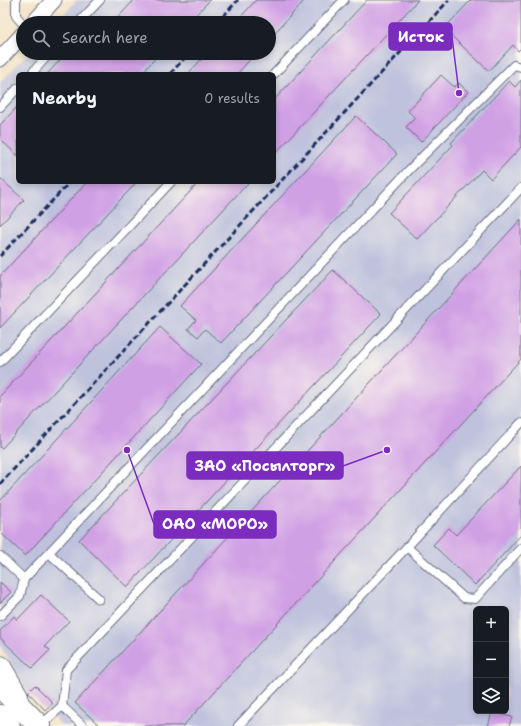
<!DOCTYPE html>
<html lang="en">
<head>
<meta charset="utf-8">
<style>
  :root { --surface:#171b24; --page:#242831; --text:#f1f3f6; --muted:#9ea1a6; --line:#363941 }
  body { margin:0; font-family:"Shantell Sans",sans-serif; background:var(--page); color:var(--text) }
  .controls { position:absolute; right:12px; bottom:12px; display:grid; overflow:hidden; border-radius:6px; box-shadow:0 2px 6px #0003 }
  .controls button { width:36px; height:36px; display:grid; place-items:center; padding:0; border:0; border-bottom:1px solid var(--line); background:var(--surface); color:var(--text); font:20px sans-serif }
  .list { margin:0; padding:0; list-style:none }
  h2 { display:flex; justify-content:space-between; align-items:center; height:52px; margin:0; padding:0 16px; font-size:17px }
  h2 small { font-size:13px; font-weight:400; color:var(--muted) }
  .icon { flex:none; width:22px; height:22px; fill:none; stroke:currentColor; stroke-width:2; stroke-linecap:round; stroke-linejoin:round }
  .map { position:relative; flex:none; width:521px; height:726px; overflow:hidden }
  .search { position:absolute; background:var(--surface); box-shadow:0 2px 6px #0003; left:16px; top:16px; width:260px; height:44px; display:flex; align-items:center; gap:10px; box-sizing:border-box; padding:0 14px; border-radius:22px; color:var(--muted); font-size:15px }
  .panel { position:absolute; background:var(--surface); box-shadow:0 2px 6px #0003; left:16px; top:72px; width:260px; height:112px; border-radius:6px }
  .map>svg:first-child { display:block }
</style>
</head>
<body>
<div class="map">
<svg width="521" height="726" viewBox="0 0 521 726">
  <rect width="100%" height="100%" fill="#fbf7ec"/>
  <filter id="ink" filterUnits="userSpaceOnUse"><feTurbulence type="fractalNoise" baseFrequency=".025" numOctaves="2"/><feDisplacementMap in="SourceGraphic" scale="8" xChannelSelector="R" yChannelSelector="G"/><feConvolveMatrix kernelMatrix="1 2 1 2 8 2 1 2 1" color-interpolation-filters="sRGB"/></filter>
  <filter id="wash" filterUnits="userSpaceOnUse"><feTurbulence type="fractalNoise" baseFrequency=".012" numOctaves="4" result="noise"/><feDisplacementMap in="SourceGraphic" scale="16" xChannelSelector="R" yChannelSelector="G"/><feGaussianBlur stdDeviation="0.9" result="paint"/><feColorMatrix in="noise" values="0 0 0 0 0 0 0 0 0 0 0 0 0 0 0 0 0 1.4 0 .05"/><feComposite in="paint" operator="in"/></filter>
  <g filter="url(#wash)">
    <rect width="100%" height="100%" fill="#f3e2c6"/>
    <path fill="#bfc2dd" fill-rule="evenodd" d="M77,0h444v726h-459l-10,-11 -7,-5 -17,-18 -15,-26 -13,-20v-563l28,-30h241v-30h-213zM18,74h256v108h-256zM476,609h30v102h-30z"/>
    <g id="blocks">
      <g fill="#d0a0e5">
        <path d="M134,0h76l-22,23h-75z"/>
        <path d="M256,0h49l-36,39v-16h-34z"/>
        <path d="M367,0h51l-144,155v-55z"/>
        <path d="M471,0h50v48l-3,3 -5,-6 -24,26 -45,-42z"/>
        <path d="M67,53h14l2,2 2,-2h75l-19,21h-94z"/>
        <path d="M207,53h49l-19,21h-49z"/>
        <path d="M441,75l13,12 5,-4 9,9 -47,50 -15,-15 9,-9 -7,-7z"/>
        <path d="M521,80v67l-30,32 -9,-9 -65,69 -28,-26 64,-68 -2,-2 58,-62 6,6z"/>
        <path d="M18,106v50l-18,-17v-14z"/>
        <path d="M356,116l41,38 -176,189 -16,-14 -7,8 -10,-8 8,-9 -16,-14z"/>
        <path d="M0,178l24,22 -24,25z"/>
        <path d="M87,182h50l-137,146v-52z"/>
        <path d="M199,182h50l-247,266 -2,-1v-51z"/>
        <path d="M521,219v140l-338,367h-83l-25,-23z"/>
        <path d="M333,270l48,44 -254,273 -48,-47z"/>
        <path d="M160,327l41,37 -176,192 -25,-24v-31z"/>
        <path d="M521,466v69l-46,50 -42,-40 16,-17 7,7z"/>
        <path d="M0,582l11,10 -11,11z"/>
        <path d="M41,595l28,26 -24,25 5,4 -18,18 -32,-30v-7l14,-15 3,4z"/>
        <path d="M35,685l18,18 -8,7 -17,-18z"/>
        <path d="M492,712l20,5 -3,9h-21z"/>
      </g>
    </g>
  </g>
  <g filter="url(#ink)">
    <use href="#blocks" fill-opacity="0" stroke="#676e82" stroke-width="1"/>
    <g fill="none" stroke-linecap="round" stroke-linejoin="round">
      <defs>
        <g id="service">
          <path d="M16,0v16l7,8"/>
          <path d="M78,23l22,-23"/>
          <path d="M31,74l19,-21"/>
          <path d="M274,74l70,-74"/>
          <path d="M0,107l18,-19"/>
          <path d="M0,362l171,-180"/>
          <path d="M407,547l57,51 11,1 46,-51"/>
          <path d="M49,553l50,46"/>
          <path d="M0,556l24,23 385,-409 105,-105 7,2"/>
          <path d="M0,616l20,-20 4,-17"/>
          <path d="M62,706l21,20"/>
          <path d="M40,726l22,-20 4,-36 455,-482"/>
          <path d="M238,726l169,-179 114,-124"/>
        </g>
        <g id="minor">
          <path d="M33,23l21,-23"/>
          <path d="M0,59l23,-25"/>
        </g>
        <g id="secondary">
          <path d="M0,667l17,29"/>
          <path d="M0,686l39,40"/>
          <path d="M0,716l9,10"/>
        </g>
      </defs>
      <use href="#service" stroke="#676e82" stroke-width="10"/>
      <use href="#minor" stroke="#676e82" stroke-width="17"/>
      <use href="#secondary" stroke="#676e82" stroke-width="24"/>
      <use href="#service" stroke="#fff" stroke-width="8"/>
      <use href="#minor" stroke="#fff" stroke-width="15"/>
      <use href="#secondary" stroke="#fff" stroke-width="22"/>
      <g stroke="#1b2f5e" stroke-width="3" stroke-dasharray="6 3" stroke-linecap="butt">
        <path d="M217,23l21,-23"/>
        <path d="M170,74l19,-21"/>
        <path d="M0,256l70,-74"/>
        <path d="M0,484l449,-484"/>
      </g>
    </g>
  </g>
  <path fill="none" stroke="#7b2cbf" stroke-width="1.5" d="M459 93L452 37M387 450L343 466M127 450L154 524"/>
  <g fill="#7b2cbf" stroke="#fbf7ec" stroke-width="1.5">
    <circle cx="459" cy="93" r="4"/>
    <circle cx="387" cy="450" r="4"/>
    <circle cx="127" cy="450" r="4"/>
  </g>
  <g fill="#7b2cbf" stroke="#7b2cbf" stroke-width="1.5">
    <rect x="389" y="23" width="63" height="27" rx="4"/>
    <rect x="187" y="452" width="156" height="27" rx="4"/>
    <rect x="154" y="511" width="122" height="27" rx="4"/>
  </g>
  <g font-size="15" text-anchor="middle" font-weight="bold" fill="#fff">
    <text x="421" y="42">Исток</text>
    <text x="265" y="471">ЗАО «Посылторг»</text>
    <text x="215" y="529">ОАО «МОРО»</text>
  </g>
</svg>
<div class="controls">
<button>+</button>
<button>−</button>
<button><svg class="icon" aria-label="layers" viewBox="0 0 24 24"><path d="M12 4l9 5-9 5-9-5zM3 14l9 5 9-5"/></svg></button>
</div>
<div class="search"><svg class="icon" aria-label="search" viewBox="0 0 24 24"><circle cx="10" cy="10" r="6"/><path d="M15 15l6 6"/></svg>Search here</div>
<section class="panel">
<h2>Nearby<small>0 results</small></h2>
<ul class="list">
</ul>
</section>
</div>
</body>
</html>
